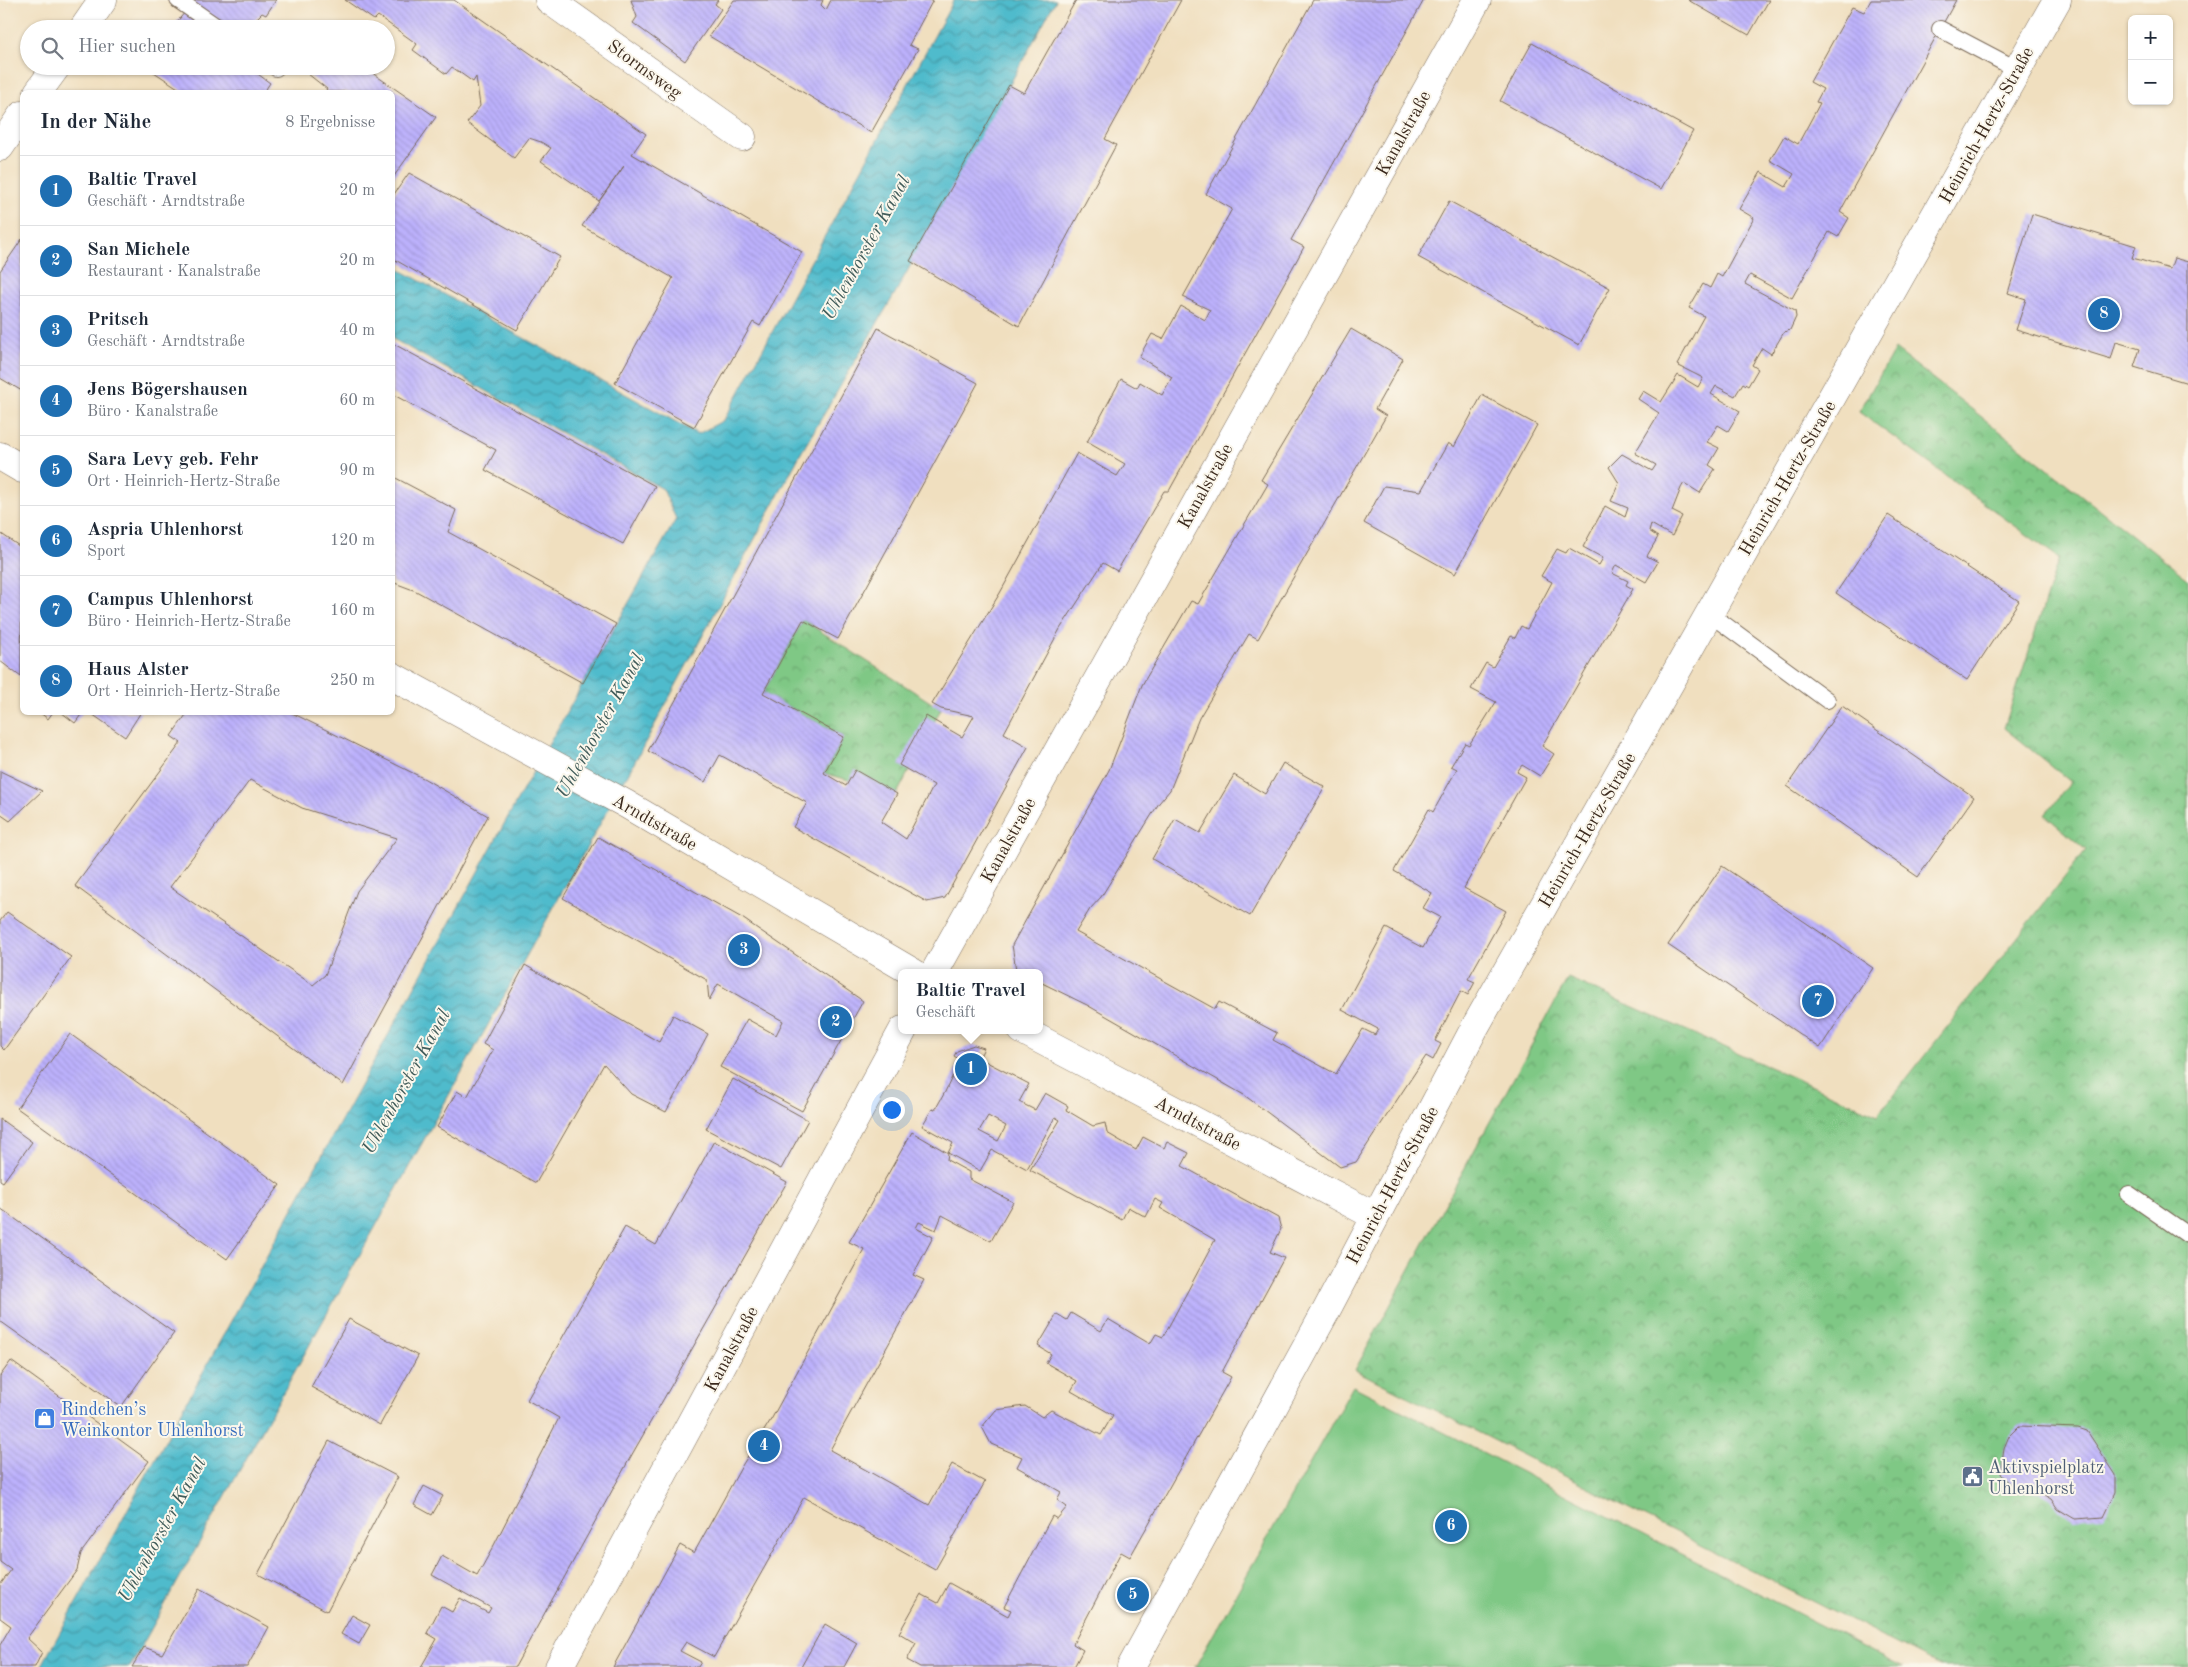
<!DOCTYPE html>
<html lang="de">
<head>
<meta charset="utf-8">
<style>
  :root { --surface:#fff; --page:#f2f2f3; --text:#1f2937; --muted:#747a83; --line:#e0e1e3; --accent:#1f6fb2 }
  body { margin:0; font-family:"Old Standard TT",serif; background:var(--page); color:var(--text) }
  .controls { position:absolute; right:15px; top:15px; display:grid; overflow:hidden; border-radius:8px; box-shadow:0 1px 4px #0004 }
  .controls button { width:45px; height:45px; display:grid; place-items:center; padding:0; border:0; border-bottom:1px solid var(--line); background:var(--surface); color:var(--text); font:25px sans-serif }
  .you { position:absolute; left:891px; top:1109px; width:18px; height:18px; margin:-12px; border:4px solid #fff; border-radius:50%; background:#1a73e8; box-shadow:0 0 0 8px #1a73e833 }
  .badge { display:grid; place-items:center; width:32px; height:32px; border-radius:50%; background:var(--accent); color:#fff; font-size:16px; font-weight:700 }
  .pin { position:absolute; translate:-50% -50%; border:2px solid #fff; box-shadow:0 1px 5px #0006 }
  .popup { position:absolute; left:898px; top:969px; width:145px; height:65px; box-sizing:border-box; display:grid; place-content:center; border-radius:8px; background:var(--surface); filter:drop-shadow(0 1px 4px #0005); font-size:16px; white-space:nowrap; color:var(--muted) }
  .popup b { font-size:19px; color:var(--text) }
  .popup::after { content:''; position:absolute; left:50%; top:100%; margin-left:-10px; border:10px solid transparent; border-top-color:var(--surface) }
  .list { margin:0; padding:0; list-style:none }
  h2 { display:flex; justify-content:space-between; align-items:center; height:65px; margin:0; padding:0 20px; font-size:21px }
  h2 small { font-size:16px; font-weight:400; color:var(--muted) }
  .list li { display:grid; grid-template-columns:32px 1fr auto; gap:15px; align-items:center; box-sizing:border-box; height:70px; padding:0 20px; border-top:1px solid var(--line) }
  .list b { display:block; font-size:19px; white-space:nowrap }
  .list p { margin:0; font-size:16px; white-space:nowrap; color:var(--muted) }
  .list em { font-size:16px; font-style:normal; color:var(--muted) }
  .icon { flex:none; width:28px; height:28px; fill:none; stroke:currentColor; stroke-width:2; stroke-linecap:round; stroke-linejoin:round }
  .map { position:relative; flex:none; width:2188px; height:1667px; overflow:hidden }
  .search { position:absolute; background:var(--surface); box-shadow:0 1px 4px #0004; left:20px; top:20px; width:375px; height:55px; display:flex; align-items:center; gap:12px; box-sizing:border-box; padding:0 18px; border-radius:28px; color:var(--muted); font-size:19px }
  .panel { position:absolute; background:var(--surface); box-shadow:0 1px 4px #0004; left:20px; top:90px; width:375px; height:625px; border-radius:8px }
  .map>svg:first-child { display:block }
</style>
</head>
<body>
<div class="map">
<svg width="2188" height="1667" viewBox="0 0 2188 1667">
  <defs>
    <pattern id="park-crowns" width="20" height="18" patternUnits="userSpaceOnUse" patternTransform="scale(1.25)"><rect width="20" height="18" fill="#7fc885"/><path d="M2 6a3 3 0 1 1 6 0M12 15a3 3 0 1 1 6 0" fill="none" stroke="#69a36c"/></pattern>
    <pattern id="water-waves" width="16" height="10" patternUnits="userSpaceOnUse" patternTransform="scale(1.25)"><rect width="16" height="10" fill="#50bbcc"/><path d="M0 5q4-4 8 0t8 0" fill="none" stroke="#4498a5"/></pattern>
    <pattern id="building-back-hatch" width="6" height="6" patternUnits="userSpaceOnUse" patternTransform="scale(1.25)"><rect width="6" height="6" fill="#bcb1fc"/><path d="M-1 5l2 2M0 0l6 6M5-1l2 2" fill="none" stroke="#a298d8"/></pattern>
  </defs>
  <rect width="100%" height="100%" fill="#fbf7ec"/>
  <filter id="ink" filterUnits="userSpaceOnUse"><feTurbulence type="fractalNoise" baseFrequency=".02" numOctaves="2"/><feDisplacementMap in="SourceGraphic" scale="10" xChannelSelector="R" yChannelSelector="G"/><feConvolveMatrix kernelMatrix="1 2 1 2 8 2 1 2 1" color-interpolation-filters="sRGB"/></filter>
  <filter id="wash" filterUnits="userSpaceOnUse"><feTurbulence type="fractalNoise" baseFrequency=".0096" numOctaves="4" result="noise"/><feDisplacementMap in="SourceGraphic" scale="20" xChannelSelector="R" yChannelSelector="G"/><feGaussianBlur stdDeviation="1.12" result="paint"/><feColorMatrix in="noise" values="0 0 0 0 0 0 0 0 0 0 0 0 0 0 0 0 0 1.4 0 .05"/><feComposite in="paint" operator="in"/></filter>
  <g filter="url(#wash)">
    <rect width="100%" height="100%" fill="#f0dfbf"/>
    <g fill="url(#park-crowns)" stroke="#5d7952">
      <path d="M1895,349l293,230v1088h-246l-587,-297 213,-392 310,137 208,-265 -41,-35 26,-33 -67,-54 55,-170 -200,-146z"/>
      <path d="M803,620l138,89 -44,85 -73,-21 20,-36 -81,-44z"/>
    </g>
    <path fill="#7fc885" stroke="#5d7952" d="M1353,1386l550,281h-708z"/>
    <path fill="url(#water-waves)" stroke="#467275" d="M954,0h102l-159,290 -96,163 -163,303 -508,911h-89l479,-872 156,-276 -13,-30 -270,-150v-73l305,168 26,-14z"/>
    <g id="blocks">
      <g fill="url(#building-back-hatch)" fill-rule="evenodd">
        <path d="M195,0h81l-10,15 -4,-2 -16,16h-75z"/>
        <path d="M345,0h109l192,134 -14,20 170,98 -42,74 -7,-4 -59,105 -79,-44 58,-105 -91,-52 42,-60 -25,35 -58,-40 10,-13 -10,-6 -12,-4 -15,20 -47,-35 13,-17 -4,-29 -3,5 -21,-15 -6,7 -33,-24 4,-6 -39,-28 -4,4z"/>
        <path d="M631,0h87l-3,4 6,5 -36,52 -52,-38 4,-6z"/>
        <path d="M734,0h89l-2,5 5,5 5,-10h102l-24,45 9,4 -47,84 -162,-97z"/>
        <path d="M1076,0h105l-76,139 11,6 -97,181 -109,-65 99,-176 15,8z"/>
        <path d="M1313,0h111l-133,240 13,7 -135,244h-5l-47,80 -14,-8 -43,66 -56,104 24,14 -83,151 -18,4 -134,-75 14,-24 -87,-48 -15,27 -57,-31 230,-423 100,55 -140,256 -35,-19 -40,73 81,44 -20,36 22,13 9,-16 42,24 -16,28 25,17 28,-54 -35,-20 27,-49 36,21 12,-21 -33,-7 -9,-5 68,-111 77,-140 40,23 8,-12 -38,-22 34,-63 16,9 3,-6 22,13 10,-18 -33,-20 13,-23 11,5 18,-33 24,14 5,-10 -27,-13 49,-88 -26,-15z"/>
        <path d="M1688,0h81l-20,35z"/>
        <path d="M1871,0h85l-116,212 9,6 -11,19 -9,-5 -37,66 -42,-23 -5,9 50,27 1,6 -6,13 -6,2 -13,22 -9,-6 -10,17 6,4 -10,17 -5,-3 -8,13 -19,-10 -5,8 29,17 -12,20 -10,-6 -11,17 12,6 -10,17 6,4 -15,24 -16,-10 -3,5 -9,23 10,5 -10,20 -21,-12 -2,7 9,6 -11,19 11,6 -12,20 -30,-17 -4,8 16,8 -2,4 7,4 -91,157 12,8 -14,22 -18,-11 -5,7 9,5 -62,111 42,23 -38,68 7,3 -7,13 -7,-4 -26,50 6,3 -8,16 -7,-4 -70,106 -16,5 -96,-72 -157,-90 -47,-23v-9h-19l-5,-3 -4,-25 97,-175 33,-85 49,-84 7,3 70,-120 -7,-4 90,-151 52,30 -28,50 11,7 -128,223 -9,-5 -50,84 -29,72 -11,13 -58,94 -11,12 -14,23 139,77 4,-7 58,31 -4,7 63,34 27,-45 12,6 3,-6 -36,-19 44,-82 37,20 17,-31 -17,-9 9,-15 -38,-22 35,-62 4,3 24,-43 -6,-3 14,-23 4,2 27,-43 -25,-13 15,-26 7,4 18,-31 4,2 6,-12 6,3 25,-47 -11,-6 16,-27 9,4 3,-5 30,17 4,-7 -20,-11 22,-41 20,11 3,-9 -17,-7 8,-18 -10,-16 13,-13 30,17 4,-6 -21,-12 24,-40 -21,-14 5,-8 18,11 17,-27 20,12 5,-9 -26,-13 27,-49 -15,-8 14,-24 7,4 7,-14 5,3 32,-59 -15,-9 22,-37 25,15 8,-13 -24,-14 14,-24 14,8 22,-41 -4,-1 7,-13 -13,-7 42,-75 12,5z"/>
        <path d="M1532,43l161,88 -32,58 -161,-88z"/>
        <path d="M145,66h102l23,17 -6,9h-80z"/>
        <path d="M313,66h49l74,51 -44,62v-87h-67l2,-3 -19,-15z"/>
        <path d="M409,173l151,84 -43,73 -125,-72v-61z"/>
        <path d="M1449,201l161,87 -31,57 -161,-88z"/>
        <path d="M2032,214l104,32 -4,12 8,2 30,9 4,-11 14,4v121l-54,-16 6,-18 -24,-7 -5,17 -95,-29 10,-31 -18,-6z"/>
        <path d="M22,239v152l-22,-13v-107z"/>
        <path d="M392,343l263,143 -32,58 -138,-74 11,-20 -104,-56z"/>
        <path d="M1482,395l55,30 -82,149 -91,-51 20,-37 37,5 27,-48 6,4z"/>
        <path d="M392,476l64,34 -8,22 168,92 -33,59 -167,-92 -24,-9z"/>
        <path d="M1888,515l131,86 -52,79 -131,-87z"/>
        <path d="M0,533l22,15 -1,129 -21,-16z"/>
        <path d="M1842,706l132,91 -56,80 -131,-91z"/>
        <path d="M39,712h14l-5,7z"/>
        <path d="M61,712h22l-8,11z"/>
        <path d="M89,712h52l-16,25z"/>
        <path d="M188,712h102l135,67 63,37 -145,269 -268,-199 106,-143 -10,-7zM250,780l52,28 95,30 -40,53 -32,84 -12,10 -143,-98z"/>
        <path d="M1283,763l42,24 -75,129 -98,-57 23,-40 25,14 34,-58 31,19z"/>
        <path d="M0,771l42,20 -32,30 -10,-7z"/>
        <path d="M598,837l144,81 121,83 -61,110 -82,-44 27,-48 29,16 7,-14 -65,-37 -9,16 -2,-20 -144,-82z"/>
        <path d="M1722,866l151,102 -53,80 -152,-103z"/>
        <path d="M7,912l64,45 -67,93 -4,-4v-125z"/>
        <path d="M525,965l134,77 14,-27 35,19 -42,78 -35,-18 -27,-30 -68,119 -99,-56 20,-36 10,6 26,-47 -10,-6z"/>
        <path d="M70,1034l210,151 -53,74 -210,-151z"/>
        <path d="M974,1045l10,3 -5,10 50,26 -10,18 16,8 10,-17 23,13 -2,4 27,16 12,-3 2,10 29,17 7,-13 21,11 3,-6 22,11 -7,13 96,52 3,11 -11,23 14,6 -62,114 9,5 -101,180 -9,-5 -48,92 10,6 -9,17h-154l-13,-7 9,-17 -17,-10 22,-39 17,9 11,-20 59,33 3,-6 -7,-3 48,-91 5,3 10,-12 -10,-7 4,-8 -44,-25 5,-10 -31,-13 -9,-17 14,-17 29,-4 17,11 9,-7 50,25 12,-20 -42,-24 6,-10 -31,-18 5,-9 -13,-8 19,-32 10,6 4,-7 30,18 7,-12 42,25 6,-10 7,3 52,-97 -55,-32 3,-5 -8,-4 -9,18 -18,-10 -6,13 -92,-50 30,-50 -5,-3 -28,52 -35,-19 -12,21 -32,-18 5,-10 -31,-17 10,-17 3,1 10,-18 15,-32 -6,-4 3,-5zM988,1116l18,10 -8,15 -19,-10z"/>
        <path d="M733,1079l75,41 -27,49 -75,-40z"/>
        <path d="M0,1119l32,23 -29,40 -3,-2z"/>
        <path d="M912,1132l36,21 -1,7 22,12v7l44,23 -22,39 -49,-26 -6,15 -17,-8 -3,6 17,9 -20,38 11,5 -94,170 99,55 23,-41 33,18 -50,88 -131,-73 -90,160 -28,-15 -6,9 21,11 -3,5h-85l67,-122 14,8 49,-89 29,-46 92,-169 -15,-7z"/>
        <path d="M714,1141l73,41 -157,276 -115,209h-94l16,-28 -10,-6 14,-27 11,6 8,-14 28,15 3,-5 -59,-33 10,-19 35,20 15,-27 67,-131 -32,-18 98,-173 31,18z"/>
        <path d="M0,1208l174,125 -53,74 -121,-86z"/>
        <path d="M349,1319l69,37 -38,69 -69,-38z"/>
        <path d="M11,1361l138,100 -68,92 -4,17 -50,68 15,14 -7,15h-35v-22l11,-19 -11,-8v-33l11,-15 -11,-8v-186z"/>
        <path d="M2019,1426l59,2 9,3 29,44v17l-12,25 -29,2 -17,-10 -7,-10 -12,-7 -21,-1 -18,-17 4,-26 5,-12z"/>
        <path d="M329,1441l69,36 -71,134 -69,-37z"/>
        <path d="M424,1486l19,10 -11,19 -18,-10z"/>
        <path d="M199,1589l70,38 -22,40h-115l12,-20 18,7z"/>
        <path d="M352,1615l18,10 -11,19 -18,-10z"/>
        <path d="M825,1624l32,19 -13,24h-43z"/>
      </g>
    </g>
  </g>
  <g filter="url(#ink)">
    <use href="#blocks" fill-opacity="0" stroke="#7a6956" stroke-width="1"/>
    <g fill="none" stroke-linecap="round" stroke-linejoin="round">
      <defs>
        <g id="service">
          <path d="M178,0l42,29"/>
          <path d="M1940,29l78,41"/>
          <path d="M274,66l2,2"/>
          <path d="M1710,614l117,86"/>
          <path d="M2129,1194l59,41"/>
        </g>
        <g id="minor">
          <path d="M549,0l193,137"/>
          <path d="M83,29l20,-29"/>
          <path d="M38,92l19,-26"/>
          <path d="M0,147l22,-32"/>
          <path d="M0,456l22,13"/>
          <path d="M392,676l234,128 288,169"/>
          <path d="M934,973l543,-973"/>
          <path d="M1022,1030l353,186"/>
          <path d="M559,1667l344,-637"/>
          <path d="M1131,1667l194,-354 150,-286 582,-1027"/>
        </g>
      </defs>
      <use href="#service" stroke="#7a6956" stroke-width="18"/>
      <use href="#minor" stroke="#7a6956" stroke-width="29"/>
      <use href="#service" stroke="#fff" stroke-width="16"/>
      <use href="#minor" stroke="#fff" stroke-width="28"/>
    </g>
  </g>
  <defs>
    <symbol id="shop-square" viewBox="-11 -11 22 22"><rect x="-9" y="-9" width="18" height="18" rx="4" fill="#3f7fe0" stroke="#fbf7ec"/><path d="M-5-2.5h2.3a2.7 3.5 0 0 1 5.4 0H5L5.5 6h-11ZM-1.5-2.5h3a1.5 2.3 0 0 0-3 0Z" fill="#fff"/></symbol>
    <symbol id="civic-square" viewBox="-11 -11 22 22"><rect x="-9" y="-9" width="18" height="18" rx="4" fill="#5c6f8a" stroke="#fbf7ec"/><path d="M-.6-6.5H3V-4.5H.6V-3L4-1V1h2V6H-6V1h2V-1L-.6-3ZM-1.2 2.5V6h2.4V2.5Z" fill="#fff"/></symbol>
  </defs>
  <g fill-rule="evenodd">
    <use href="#shop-square" x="32" y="1406" width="25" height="25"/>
    <use href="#civic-square" x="1960" y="1464" width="25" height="25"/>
  </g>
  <g text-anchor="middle" stroke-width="4" stroke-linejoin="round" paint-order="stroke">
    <g font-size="18" fill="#3b2a1e" stroke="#fbf7ec">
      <text transform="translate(645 69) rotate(36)" y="6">Stormsweg</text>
      <text transform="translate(1986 125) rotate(-61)" y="6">Heinrich-Hertz-Straße</text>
      <text transform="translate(1403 133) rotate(-61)" y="6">Kanalstraße</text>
      <text transform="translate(1787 478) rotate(-60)" y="6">Heinrich-Hertz-Straße</text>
      <text transform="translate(1205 486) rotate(-61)" y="6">Kanalstraße</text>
      <text transform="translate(655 822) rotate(30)" y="6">Arndtstraße</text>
      <text transform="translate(1587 830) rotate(-60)" y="6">Heinrich-Hertz-Straße</text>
      <text transform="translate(1008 840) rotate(-61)" y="6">Kanalstraße</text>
      <text transform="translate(1198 1123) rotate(28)" y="6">Arndtstraße</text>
      <text transform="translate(1392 1185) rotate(-62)" y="6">Heinrich-Hertz-Straße</text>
      <text transform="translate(731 1349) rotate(-62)" y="6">Kanalstraße</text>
    </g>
    <g font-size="18" fill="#366cbe" stroke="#fbf7ec" text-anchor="start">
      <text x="61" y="1415">Rindchen’s<tspan x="61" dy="21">Weinkontor Uhlenhorst</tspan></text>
    </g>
    <g font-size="18" fill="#4e5e75" stroke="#fbf7ec" text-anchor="start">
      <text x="1988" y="1473">Aktivspielplatz<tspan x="1988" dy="21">Uhlenhorst</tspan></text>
    </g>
    <g font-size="19" font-style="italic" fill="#425d5b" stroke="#fbf7ec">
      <text transform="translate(865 247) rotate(-61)" y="7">Uhlenhorster Kanal</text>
      <text transform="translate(599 725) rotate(-61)" y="7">Uhlenhorster Kanal</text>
      <text transform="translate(405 1081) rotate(-61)" y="7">Uhlenhorster Kanal</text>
      <text transform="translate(161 1529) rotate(-61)" y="7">Uhlenhorster Kanal</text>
    </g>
  </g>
</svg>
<div class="controls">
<button>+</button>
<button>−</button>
</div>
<div class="you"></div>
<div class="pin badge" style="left:971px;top:1069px">1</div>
<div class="popup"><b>Baltic Travel</b>Geschäft</div>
<div class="pin badge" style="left:836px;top:1022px">2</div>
<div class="pin badge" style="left:744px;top:950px">3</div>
<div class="pin badge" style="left:764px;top:1446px">4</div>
<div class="pin badge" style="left:1133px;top:1595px">5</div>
<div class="pin badge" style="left:1451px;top:1526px">6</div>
<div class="pin badge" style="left:1818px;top:1001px">7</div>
<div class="pin badge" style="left:2104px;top:314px">8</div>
<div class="search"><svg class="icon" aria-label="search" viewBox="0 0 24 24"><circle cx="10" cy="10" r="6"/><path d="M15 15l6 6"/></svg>Hier suchen</div>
<section class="panel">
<h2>In der Nähe<small>8 Ergebnisse</small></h2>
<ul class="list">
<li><span class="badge">1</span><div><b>Baltic Travel</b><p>Geschäft · Arndtstraße</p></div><em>20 m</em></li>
<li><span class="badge">2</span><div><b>San Michele</b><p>Restaurant · Kanalstraße</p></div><em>20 m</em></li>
<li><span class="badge">3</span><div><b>Pritsch</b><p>Geschäft · Arndtstraße</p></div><em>40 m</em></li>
<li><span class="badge">4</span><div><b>Jens Bögershausen</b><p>Büro · Kanalstraße</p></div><em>60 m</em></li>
<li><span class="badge">5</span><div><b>Sara Levy geb. Fehr</b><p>Ort · Heinrich-Hertz-Straße</p></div><em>90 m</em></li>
<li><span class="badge">6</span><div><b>Aspria Uhlenhorst</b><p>Sport</p></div><em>120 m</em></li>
<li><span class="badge">7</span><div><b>Campus Uhlenhorst</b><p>Büro · Heinrich-Hertz-Straße</p></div><em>160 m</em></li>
<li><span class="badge">8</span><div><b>Haus Alster</b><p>Ort · Heinrich-Hertz-Straße</p></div><em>250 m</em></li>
</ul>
</section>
</div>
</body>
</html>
